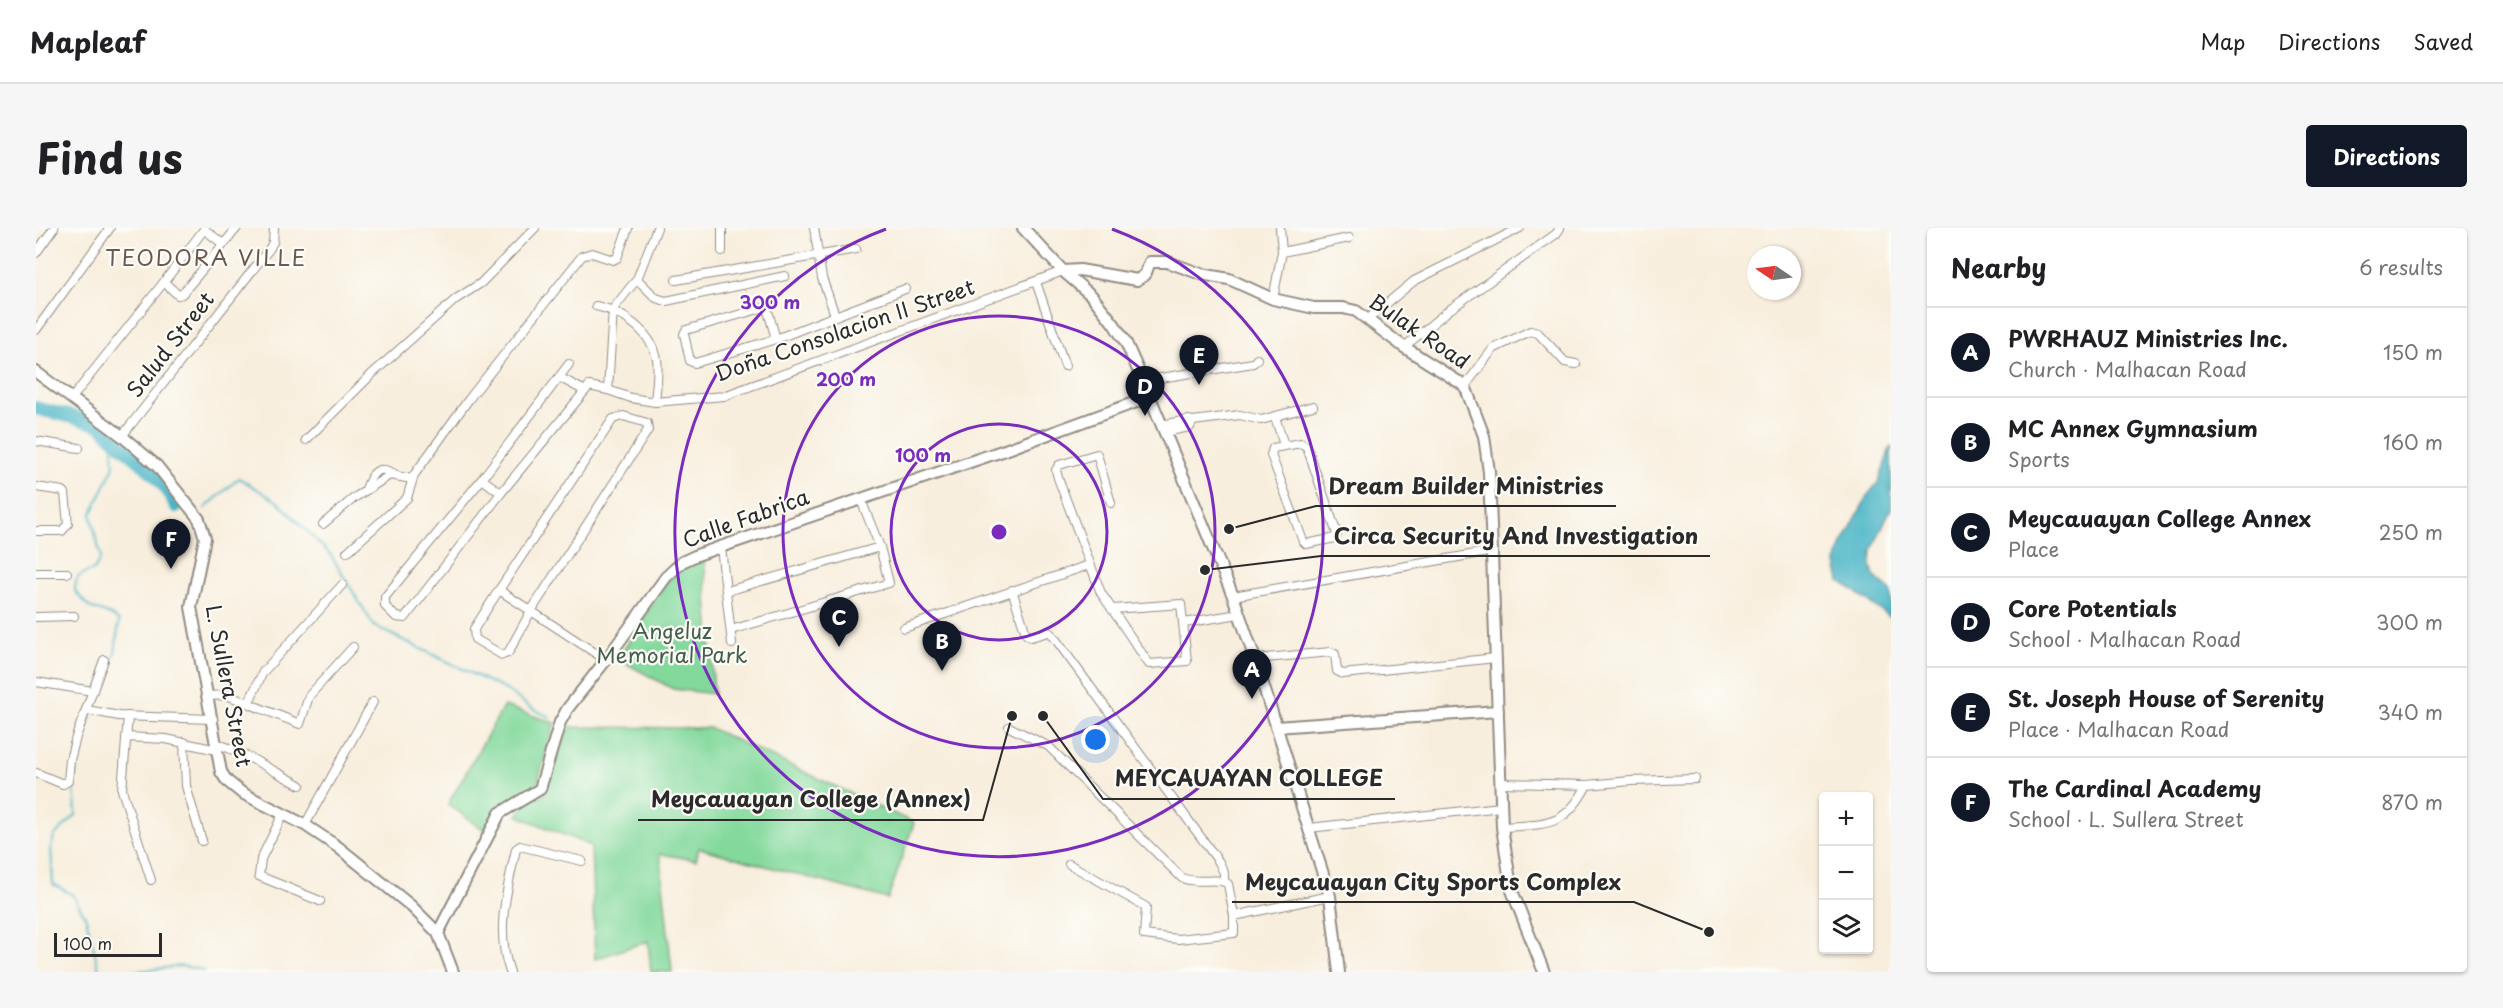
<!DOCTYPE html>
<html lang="en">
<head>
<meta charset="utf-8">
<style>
  :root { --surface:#fff; --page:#f6f6f6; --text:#202124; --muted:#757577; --line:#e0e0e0; --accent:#111827 }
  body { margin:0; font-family:"Playpen Sans",sans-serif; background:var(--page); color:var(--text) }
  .controls { position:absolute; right:18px; bottom:18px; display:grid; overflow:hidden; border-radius:6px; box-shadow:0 2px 4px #0004 }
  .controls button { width:54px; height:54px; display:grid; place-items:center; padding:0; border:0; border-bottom:2px solid var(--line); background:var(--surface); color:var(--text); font:30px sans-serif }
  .compass { position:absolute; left:1711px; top:18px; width:54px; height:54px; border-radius:50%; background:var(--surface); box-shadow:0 2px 4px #0004; rotate:283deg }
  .scale { position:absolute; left:18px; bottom:15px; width:108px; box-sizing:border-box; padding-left:6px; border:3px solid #2b2b2b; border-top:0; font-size:16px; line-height:21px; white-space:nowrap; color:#2b2b2b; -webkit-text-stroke:4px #fdfcf7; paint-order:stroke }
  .you { position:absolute; left:1060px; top:512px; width:21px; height:21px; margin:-15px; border:4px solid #fff; border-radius:50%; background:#1a73e8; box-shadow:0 0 0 9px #1a73e833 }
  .badge { display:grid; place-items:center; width:39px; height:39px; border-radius:50%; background:var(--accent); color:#fff; font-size:20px; font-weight:700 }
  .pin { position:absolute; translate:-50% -50px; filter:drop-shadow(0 2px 3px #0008) }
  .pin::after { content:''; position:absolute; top:32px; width:21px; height:18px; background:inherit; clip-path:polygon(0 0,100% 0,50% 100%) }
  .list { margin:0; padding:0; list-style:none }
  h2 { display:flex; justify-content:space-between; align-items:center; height:78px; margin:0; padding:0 24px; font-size:26px }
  h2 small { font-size:20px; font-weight:400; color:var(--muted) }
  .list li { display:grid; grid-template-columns:39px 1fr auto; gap:18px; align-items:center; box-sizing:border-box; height:90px; padding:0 24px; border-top:2px solid var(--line) }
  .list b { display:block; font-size:22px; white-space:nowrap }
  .list p { margin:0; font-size:20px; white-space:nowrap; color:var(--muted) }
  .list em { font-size:20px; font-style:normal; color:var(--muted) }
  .icon { flex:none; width:33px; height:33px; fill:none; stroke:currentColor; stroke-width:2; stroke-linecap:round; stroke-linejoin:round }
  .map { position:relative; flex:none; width:1855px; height:744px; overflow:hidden; border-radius:6px }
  header { display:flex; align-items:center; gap:36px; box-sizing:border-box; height:84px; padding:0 30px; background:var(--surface); border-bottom:2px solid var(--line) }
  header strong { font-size:28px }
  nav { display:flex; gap:33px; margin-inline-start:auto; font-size:21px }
  .intro { display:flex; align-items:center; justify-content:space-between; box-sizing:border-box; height:144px; padding:0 36px }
  h1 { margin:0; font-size:42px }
  .button { padding:15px 27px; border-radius:6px; background:var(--accent); color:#fff; font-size:21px; font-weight:700 }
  main { display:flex; gap:36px; padding:0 36px }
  aside { flex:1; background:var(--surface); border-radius:6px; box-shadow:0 2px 4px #0004 }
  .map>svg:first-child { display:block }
</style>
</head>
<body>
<header>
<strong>Mapleaf</strong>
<nav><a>Map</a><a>Directions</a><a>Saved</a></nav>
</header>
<div class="intro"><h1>Find us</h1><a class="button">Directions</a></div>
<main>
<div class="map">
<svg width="1855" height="744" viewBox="0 0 1855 744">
  <rect width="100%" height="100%" fill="#fdfcf7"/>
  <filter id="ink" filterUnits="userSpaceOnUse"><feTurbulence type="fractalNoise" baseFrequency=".0167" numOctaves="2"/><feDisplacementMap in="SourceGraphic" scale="12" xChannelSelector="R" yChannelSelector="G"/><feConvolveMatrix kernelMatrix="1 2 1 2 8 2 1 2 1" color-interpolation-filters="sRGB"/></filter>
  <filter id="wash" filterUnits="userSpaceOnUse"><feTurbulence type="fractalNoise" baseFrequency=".008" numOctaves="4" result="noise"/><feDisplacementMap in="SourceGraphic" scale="24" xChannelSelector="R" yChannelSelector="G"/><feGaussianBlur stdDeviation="1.35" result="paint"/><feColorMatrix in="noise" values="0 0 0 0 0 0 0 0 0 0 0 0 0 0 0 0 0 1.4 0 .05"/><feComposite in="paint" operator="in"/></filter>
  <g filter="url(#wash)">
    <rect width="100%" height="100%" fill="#f8eedd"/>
    <g fill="#83d99c" stroke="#578264" stroke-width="1.5">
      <path d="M668,328l10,138 -41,-5 -55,-30 45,-73 21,-21z"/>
      <path d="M468,478l51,17 -19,65 -37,19 -15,23 -36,-26z"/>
      <path d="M531,499l143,1 204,95 -26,76 -189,-51 -3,12 -36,-6 12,118h-21l-3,-31 -53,18 -4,-113 -73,-30 9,-16 17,-5z"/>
    </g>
    <path fill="#49b5c6" stroke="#3a7078" stroke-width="1.5" d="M1855,217v63l-19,42 -1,16 3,10 17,15v27l-51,-37 -4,-18 6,-19 26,-49 11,-14z"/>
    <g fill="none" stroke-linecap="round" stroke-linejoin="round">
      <g stroke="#49b5c6" stroke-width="2">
        <path d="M140,278l9,3"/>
        <path d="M169,280l34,-30 39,24 52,52 44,72 134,65 23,17 19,9"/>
        <path d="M73,744l-10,-2 -13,-52 -13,-23 -20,-11 -2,-36 3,-12 22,-21 -2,-30 4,-35 37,-97 4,-32 -8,-6 -22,-8 -14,-16c0,-15 5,-17 19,-21l7,-12 -10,-43 23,-49 -2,-29"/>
        <path d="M92,744l54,-6 21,4 1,2"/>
      </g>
      <path stroke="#49b5c6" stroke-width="14" d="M0,180c21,6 43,9 63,17 7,3 9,9 14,13 24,23 49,36 63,68"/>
    </g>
  </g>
  <g filter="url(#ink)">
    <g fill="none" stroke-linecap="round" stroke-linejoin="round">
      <defs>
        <g id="street">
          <path d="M621,0l-20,51 -24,30 -5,81 23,8 24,4 69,-6 339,-125"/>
          <path d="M778,0l8,50 13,37"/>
          <path d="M168,1l19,15"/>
          <path d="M686,23v-23"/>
          <path d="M1246,24l67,-14"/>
          <path d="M0,25l18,-25"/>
          <path d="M601,51l19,19 10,3 119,-25"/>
          <path d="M640,52l180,-31"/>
          <path d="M128,54l41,-54"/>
          <path d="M1000,54l29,84"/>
          <path d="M1237,71l9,-47 -2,-24"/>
          <path d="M560,78c25,5 55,25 61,53 2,13 -1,30 -2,43"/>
          <path d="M1332,91l46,-38 106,-53"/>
          <path d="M0,102l74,-102"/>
          <path d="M740,111l-8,-28 -6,-3 -76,22 -2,4 6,27 5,2 81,-24 129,-50"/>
          <path d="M1368,119l45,-37 107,-76 4,-6"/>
          <path d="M533,136l-87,115 -97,118v9l11,11 9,1 96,-125 88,-107 19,4"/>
          <path d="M523,149l26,14"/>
          <path d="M1106,153l111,-18 4,-4"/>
          <path d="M1429,158l28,-37 37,-18 8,2 27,29 11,2"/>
          <path d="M36,170l92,-116 14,13 4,-1 55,-66"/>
          <path d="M587,188l24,7 1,7 -117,181 -23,42 -6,2 -27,-16 -1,-10 25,-39 114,-171z"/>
          <path d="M1239,189l9,28"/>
          <path d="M1125,197l27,-5 5,1 47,-6 21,5 52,-14"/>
          <path d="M1128,204l26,-5 3,-6"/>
          <path d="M86,208l148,-188 3,-6 1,-14"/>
          <path d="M270,212l66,-66 84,-75 25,-16 54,-55"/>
          <path d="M0,213l43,7"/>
          <path d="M1265,215l6,4 30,87 -2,4 -29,6 -3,-3 -32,-86 2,-7z"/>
          <path d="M446,251l19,14"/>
          <path d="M0,259l27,4 2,2 3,31 -6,7h-26"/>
          <path d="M330,261c6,-18 13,-25 30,-14"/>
          <path d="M1075,275l-14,-49 -38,11 -3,5 2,8 43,115 48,71 38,-3 -6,-57 -68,5"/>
          <path d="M287,296l31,-26 36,-23 22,4"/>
          <path d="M685,319l11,97"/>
          <path d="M311,324l60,-54 7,-23 55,-76 113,-143 10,-3 21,7 4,-2 11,-30"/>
          <path d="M0,345h31"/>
          <path d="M463,362l107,70"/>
          <path d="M976,362l14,44 5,3 17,-5 3,1 168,229 5,11v7"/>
          <path d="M691,363l153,-44"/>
          <path d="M1197,368l260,-45"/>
          <path d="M0,389l38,-1"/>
          <path d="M1148,395l55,-9"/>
          <path d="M868,400l185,-63"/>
          <path d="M695,402l158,-47 -9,-36 -19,-47"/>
          <path d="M1219,431l76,-7 4,2 2,17 6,3 153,-16"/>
          <path d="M0,454l57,9"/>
          <path d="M173,468l18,-1 73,29 9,-28 44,-49"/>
          <path d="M213,474l14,-30 79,-87"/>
          <path d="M51,482l32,6 94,3"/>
          <path d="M92,488l-6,74 29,90"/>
          <path d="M973,499l39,19 134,132c16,7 37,-2 46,6l6,32 96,-20"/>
          <path d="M90,509l40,2 51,11"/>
          <path d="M148,514l2,44 16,55"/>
          <path d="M180,515l27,11 57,31"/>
          <path d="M0,545l27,11 5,-3 2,-21 6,-23 28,-77"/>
          <path d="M1465,555l86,2 44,-4 64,-2"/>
          <path d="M247,586l-22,45 -2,17 61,25"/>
          <path d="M269,597l68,-123"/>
          <path d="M1466,599c44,-3 63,1 85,-42"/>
          <path d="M1273,600l192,-21"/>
          <path d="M1033,636l77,43 -2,28 34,4 56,-6v-17"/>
          <path d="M474,744c-15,-42 -3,-81 6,-123l4,-3 62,15"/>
        </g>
        <g id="secondary">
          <path d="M987,0l40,43 29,25 22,28 12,19 24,54 83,199 22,63 75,237 9,76"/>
          <path d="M1027,43l17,-1 57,10 8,-5 5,-13h18l33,12 28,5 44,20 41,9h29l13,3 48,36 61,39 19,50 5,36 13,355 9,61 33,84"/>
          <path d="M0,144l86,64 35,30 42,53 6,19 -14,69 30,165 6,9 15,12 63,32 33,22 73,59 27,27 15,39"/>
          <path d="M1240,499l222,-16"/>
          <path d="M402,705l62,-120 40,-24 20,-67 8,-14 38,-48 60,-83 16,-15 15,-7 308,-105 145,-53"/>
        </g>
      </defs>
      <use href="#street" stroke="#928c84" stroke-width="10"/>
      <use href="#secondary" stroke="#928c84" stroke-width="14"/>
      <use href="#street" stroke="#fff" stroke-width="8"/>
      <use href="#secondary" stroke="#fff" stroke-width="10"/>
    </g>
  </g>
  <g fill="none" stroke="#7b2cbf" stroke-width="3">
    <circle cx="963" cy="304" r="108"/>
    <circle cx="963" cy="304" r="216"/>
    <path d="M1076 1A324 324 0 1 1 850 1"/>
  </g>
  <g text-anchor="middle" stroke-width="4.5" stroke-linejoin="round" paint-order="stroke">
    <g font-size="21" fill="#2b2b2b" stroke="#fdfcf7">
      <text transform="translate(809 103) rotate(-19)" y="7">Doña Consolacion II Street</text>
      <text transform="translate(1383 104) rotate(34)" y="7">Bulak Road</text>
      <text transform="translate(135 117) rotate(-52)" y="7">Salud Street</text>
      <text transform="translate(710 291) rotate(-20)" y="7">Calle Fabrica</text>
      <text transform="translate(192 458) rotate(79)" y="7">L. Sullera Street</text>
    </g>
    <g font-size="21" fill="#455f4d" stroke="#fdfcf7">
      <text x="636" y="411">Angeluz<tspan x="636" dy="24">Memorial Park</tspan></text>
    </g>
    <g font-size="22" letter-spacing="1.5" fill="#695950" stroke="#fdfcf7">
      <text x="170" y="38">TEODORA VILLE</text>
    </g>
  </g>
  <circle cx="963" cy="304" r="9" fill="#7b2cbf" stroke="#fdfcf7" stroke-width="3"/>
  <g font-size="18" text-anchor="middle" font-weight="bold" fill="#7b2cbf" stroke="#fdfcf7" stroke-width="4.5" stroke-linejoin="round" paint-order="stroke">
    <text x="734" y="81">300 m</text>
    <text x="810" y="158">200 m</text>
    <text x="887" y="234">100 m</text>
  </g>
  <path fill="none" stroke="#2b2b2b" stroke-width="2" d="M1193 301L1280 278H1580M1169 342L1285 328H1674M1007 488L1067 571H1359M976 488L947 592H602M1673 704L1598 674H1196"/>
  <g fill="#2b2b2b" stroke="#fdfcf7" stroke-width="2">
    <circle cx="1193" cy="301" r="6"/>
    <circle cx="1169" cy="342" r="6"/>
    <circle cx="1007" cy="488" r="6"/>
    <circle cx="976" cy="488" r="6"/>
    <circle cx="1673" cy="704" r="6"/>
  </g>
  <g font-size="22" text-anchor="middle" font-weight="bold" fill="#2b2b2b" stroke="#fdfcf7" stroke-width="4.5" stroke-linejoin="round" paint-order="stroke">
    <text x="1430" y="266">Dream Builder Ministries</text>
    <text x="1480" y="316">Circa Security And Investigation</text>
    <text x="1213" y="558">MEYCAUAYAN COLLEGE</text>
    <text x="775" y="579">Meycauayan College (Annex)</text>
    <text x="1397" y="662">Meycauayan City Sports Complex</text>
  </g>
</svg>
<div class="controls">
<button>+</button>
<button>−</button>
<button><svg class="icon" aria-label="layers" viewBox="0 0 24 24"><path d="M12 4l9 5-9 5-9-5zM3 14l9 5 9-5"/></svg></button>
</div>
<svg class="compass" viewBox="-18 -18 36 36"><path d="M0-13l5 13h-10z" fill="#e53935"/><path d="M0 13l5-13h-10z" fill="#757577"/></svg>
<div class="scale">100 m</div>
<div class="you"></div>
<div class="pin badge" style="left:1216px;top:471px">A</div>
<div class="pin badge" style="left:906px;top:443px">B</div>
<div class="pin badge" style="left:803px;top:419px">C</div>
<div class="pin badge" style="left:1109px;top:188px">D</div>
<div class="pin badge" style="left:1163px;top:157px">E</div>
<div class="pin badge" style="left:135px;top:341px">F</div>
</div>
<aside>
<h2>Nearby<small>6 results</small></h2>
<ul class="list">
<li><span class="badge">A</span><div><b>PWRHAUZ Ministries Inc.</b><p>Church · Malhacan Road</p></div><em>150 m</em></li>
<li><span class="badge">B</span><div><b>MC Annex Gymnasium</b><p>Sports</p></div><em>160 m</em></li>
<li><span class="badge">C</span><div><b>Meycauayan College Annex</b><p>Place</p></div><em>250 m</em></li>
<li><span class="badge">D</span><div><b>Core Potentials</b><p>School · Malhacan Road</p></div><em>300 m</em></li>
<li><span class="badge">E</span><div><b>St. Joseph House of Serenity</b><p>Place · Malhacan Road</p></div><em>340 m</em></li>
<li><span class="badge">F</span><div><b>The Cardinal Academy</b><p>School · L. Sullera Street</p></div><em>870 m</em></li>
</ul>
</aside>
</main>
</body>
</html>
